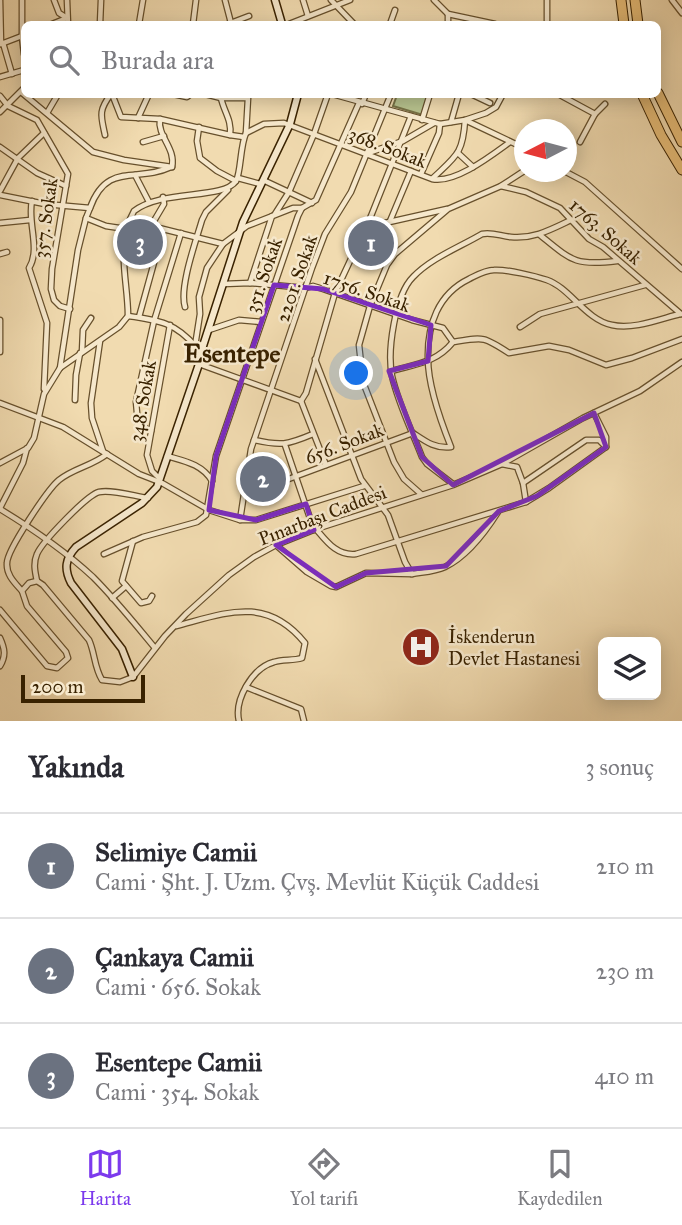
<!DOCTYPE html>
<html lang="tr">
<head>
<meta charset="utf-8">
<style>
  :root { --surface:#fff; --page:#f2f2f3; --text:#2b2b33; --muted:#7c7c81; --line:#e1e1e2; --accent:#7c3aed }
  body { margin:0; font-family:"IM FELL Great Primer",serif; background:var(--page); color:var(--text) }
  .controls { position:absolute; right:21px; bottom:21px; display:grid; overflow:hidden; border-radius:10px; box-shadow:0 4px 18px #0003 }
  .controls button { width:63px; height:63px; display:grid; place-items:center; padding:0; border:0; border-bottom:2px solid var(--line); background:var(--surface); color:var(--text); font:35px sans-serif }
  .compass { position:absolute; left:514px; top:119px; width:63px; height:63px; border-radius:50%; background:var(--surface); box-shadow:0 4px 18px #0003; rotate:264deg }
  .scale { position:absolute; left:21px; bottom:18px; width:124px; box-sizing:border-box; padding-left:7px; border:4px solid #392200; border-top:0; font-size:19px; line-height:24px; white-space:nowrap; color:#392200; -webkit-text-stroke:5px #f6e8cc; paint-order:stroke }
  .you { position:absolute; left:357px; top:374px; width:24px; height:24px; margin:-18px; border:5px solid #fff; border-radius:50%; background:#1a73e8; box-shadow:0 0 0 10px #1a73e833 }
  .badge { display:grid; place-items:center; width:46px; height:46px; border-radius:50%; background:var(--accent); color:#fff; font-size:23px; font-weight:700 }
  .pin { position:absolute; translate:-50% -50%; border:4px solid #fff; box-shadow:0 2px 7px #0006 }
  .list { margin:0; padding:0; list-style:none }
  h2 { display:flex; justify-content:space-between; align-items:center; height:91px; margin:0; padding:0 28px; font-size:30px }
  h2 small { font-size:23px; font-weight:400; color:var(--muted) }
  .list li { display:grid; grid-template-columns:46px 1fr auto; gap:21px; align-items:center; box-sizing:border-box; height:105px; padding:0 28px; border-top:2px solid var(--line) }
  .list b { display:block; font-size:26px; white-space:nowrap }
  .list p { margin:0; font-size:23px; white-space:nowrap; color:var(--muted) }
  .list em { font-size:23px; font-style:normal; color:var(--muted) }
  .icon { flex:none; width:38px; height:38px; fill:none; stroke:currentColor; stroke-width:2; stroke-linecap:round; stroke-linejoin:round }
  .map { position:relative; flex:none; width:682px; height:721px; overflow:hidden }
  .search { position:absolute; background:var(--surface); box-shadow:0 4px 18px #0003; left:21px; right:21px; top:21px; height:77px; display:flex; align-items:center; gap:18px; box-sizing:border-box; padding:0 24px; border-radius:10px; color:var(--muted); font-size:26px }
  .sheet { height:406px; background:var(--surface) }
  nav { display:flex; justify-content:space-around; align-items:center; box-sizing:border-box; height:98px; border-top:2px solid var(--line); background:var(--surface); font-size:19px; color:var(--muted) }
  nav a { display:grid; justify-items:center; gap:4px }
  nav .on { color:var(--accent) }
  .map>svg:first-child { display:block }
</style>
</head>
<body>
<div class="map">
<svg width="682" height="721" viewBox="0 0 682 721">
  <rect width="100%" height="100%" fill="#f1dbb0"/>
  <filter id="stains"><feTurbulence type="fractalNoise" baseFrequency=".00286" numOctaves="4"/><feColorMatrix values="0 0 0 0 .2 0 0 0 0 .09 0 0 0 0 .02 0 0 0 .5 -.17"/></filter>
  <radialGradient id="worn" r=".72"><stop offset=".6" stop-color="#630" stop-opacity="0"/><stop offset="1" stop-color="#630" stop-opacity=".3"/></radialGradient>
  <path fill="#b7c18d" stroke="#787246" stroke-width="2" d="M397,95h32l-6,20 -30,-9z"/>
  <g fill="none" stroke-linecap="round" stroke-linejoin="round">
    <defs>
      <g id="street">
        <path d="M0,0l1,44"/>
        <path d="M22,0v37l2,17"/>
        <path d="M54,0l5,13 8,5"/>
        <path d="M67,0l1,24"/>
        <path d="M225,0l6,23 3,1"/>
        <path d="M303,0l5,16"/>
        <path d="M331,0l23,24"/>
        <path d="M434,0l14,14 47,10"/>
        <path d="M672,0l10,13"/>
        <path d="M52,24l15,-6"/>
        <path d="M100,24l1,-24"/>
        <path d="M139,24l4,-24"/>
        <path d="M193,24l3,-24"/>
        <path d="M228,24l21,-8"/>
        <path d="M289,24l61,-24"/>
        <path d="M390,24l5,-14"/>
        <path d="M448,24v-10"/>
        <path d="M547,24v-24"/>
        <path d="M3,43l9,31"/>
        <path d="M1,44l21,-8"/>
        <path d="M0,77l24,-7"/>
        <path d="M21,92l72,60 31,8 48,7"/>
        <path d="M53,94h13"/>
        <path d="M112,94l9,23 39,2 70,16 14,2"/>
        <path d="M173,94l14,3 4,-3"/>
        <path d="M205,94l16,4h27l-2,35"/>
        <path d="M332,94l108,30 25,-4 21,-7 10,-6 7,-13"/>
        <path d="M471,94l19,9"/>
        <path d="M558,94l37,20"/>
        <path d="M0,96l8,10 29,14 31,54 -16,95 -1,20 3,11 6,6 10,3"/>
        <path d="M221,98c3,14 11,22 9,37"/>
        <path d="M362,104l4,-10"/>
        <path d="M0,112l24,-24"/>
        <path d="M47,113l10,-17"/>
        <path d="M138,118l11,-24"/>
        <path d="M160,119c-3,17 16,29 12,48"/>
        <path d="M422,120l8,-26"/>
        <path d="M451,122l8,-28"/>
        <path d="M199,127l-2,14 3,17 17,13 19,10"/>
        <path d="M105,135c-4,-19 -7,-24 6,-41"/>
        <path d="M143,142l21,-6"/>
        <path d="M580,142l15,-28 10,-10"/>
        <path d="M0,147l37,26 29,13"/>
        <path d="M368,153l35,-12 31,-18"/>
        <path d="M459,154l14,13"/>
        <path d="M566,172l19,10 97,87"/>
        <path d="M421,174l18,-41 1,-9"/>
        <path d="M135,175l14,27"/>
        <path d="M238,178l22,6"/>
        <path d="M433,178c23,-22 30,-24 32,-58l59,28"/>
        <path d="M263,180l49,23"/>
        <path d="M501,186l25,6 34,16 29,31 14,8 78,67"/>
        <path d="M0,191l18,-33 26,-25"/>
        <path d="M0,195l45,9 45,4 -4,10 20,8 20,3 25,-3 72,18"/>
        <path d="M32,201c-5,21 9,48 -3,67l18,55 -3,66"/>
        <path d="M90,208c17,-47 47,-25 81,-41"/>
        <path d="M275,214l14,-22 25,-58 14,-40"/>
        <path d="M390,221l21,-50"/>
        <path d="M0,223l30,-3"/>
        <path d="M151,226l13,-22 -1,-7"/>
        <path d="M367,227l80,-18"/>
        <path d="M540,235c32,26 35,31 77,26"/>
        <path d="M0,254l7,-2"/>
        <path d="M250,283l22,-67"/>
        <path d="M223,284l27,-1 56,5 7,-2 10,3 89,31 31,8 10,14"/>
        <path d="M185,307c-6,-20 11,-66 17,-87l4,-8 22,-22"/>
        <path d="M128,316c31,4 48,7 68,31"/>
        <path d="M139,317l24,-87"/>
        <path d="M0,320v32"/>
        <path d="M520,327l20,-13 105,-29"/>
        <path d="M209,330l30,-10 22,2"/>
        <path d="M100,341l-9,62 1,15 11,33"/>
        <path d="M195,346l5,-32 -1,-17 8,-29 16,-24 24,-18 46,-18h9"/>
        <path d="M82,352l1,-22 8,-12"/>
        <path d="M199,364l102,37"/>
        <path d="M60,368l18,-118 8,-32"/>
        <path d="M391,371c25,-7 45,-8 62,-29 31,-5 30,-6 56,11l40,-7 20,4 37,15 26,-7 50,-19"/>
        <path d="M75,400l1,-25 4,-22"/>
        <path d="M301,401l5,-8 29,-100 36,-77 40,-100"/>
        <path d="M301,401l25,64"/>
        <path d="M0,403l63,24 76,47 23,9 47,27 31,10h16l108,-34"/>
        <path d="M151,431l-13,-7 -2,-22 18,-81 27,-88"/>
        <path d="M254,440c27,6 33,5 59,-6"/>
        <path d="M285,445l29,85"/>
        <path d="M167,456c17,5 35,8 45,25"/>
        <path d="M0,463l28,-15 6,-10 10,-44 16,-26 59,-41 9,-11c0,-36 -13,-71 6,-105 28,-22 89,-11 102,-30 5,-8 4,-35 10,-48l18,-9 20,-1 148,56c23,5 60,-24 78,-37"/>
        <path d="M502,464l15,3 6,16 3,19"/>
        <path d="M160,479l-8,-8 -5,-16 23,-130"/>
        <path d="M523,483l63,-43h13l7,7"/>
        <path d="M453,484l-26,-20 -5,-7c-10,-26 -24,-54 -30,-81 -5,-25 3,-81 21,-99 18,-19 47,-30 69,-43 11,-2 18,2 29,3 23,2 39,-7 60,-17"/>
        <path d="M245,493l14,-3 154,-57c12,8 22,16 38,14 -10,-25 -23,-62 -23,-88 -1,-34 10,-65 41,-80 8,-4 16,-9 25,-9 12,-1 41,6 53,10 23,8 39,40 65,45 21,5 48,-6 68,-11"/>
        <path d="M421,494l-17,-15 -10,-17 -31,-80 -4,-37 11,-39 17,-41 8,-11 53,-45 53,-23 23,-15"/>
        <path d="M0,508l23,-45 4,-15"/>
        <path d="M0,509c33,20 65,42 93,68 22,22 42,47 62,71"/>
        <path d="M240,520l11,-71 61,-181 13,-34 26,-42 40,-98"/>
        <path d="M316,529c11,13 21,27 40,25l170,-52 23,-14 57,-41v-10l-12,-24"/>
        <path d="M133,541l-11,40 19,22 8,-2 3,-5"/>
        <path d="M276,545l31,27 24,14 5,1 30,-14 46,1 -7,-12 -17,-47 -27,-36 -46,-120"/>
        <path d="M104,554l39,-17 54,-15 9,-7 10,-59 82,-240 4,-8 14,-8 43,-97"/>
        <path d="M412,574c11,-2 22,-2 33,-7 21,-10 41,-36 53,-55"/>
        <path d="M37,581c-2,-9 -4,-18 0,-27 5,-12 50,-59 62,-62 12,-3 35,4 49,6"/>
        <path d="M22,591c-7,-8 -16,-16 -15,-28 0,-13 41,-74 52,-83 15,-12 33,-14 48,-26"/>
        <path d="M112,598l14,-12"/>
        <path d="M0,610l47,56 10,2 11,-10 -2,-6 -39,-46 -5,-15 7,-8 8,-2 6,4 46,55c6,13 5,27 13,40l18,2 13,-5 32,-41 21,-22 43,-39 25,-18 22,-12 40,-16 137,-44 49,-21 81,-46 57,-27 42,-29"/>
        <path d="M176,626c50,-13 90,-31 129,17l-3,15c-9,3 -19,1 -28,4 -22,6 -40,38 -35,59"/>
        <path d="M0,638c5,11 6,18 0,28"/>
        <path d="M246,687l55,22 3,12"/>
      </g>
      <g id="secondary">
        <path d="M275,0l7,24"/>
        <path d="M133,677l-11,-28 -51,-66c-7,-14 -6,-24 5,-36l66,-44 15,-16 42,-123 3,-15 41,-127 47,-98 8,-30"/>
      </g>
      <g id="highway">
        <path d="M621,0l3,24"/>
        <path d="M635,0l3,24"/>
        <path d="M658,93l24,49"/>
        <path d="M642,94l19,41 21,35"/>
      </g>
    </defs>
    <use href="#street" stroke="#67502c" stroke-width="7"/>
    <use href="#secondary" stroke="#392200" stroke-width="9"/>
    <use href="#highway" stroke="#392200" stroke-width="11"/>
    <use href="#street" stroke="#f6e8cc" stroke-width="4.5"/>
    <use href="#secondary" stroke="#f6e8cc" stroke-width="6"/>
    <use href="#highway" stroke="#e8be78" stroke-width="9"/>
  </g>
  <path fill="none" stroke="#7b2cbf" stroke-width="5" stroke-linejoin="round" d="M274,285l49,4 108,36 -3,36 -39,10 33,86 31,28 141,-72 12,34 -69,49 -38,15 -53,55 -80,7 -30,14 -60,-42 38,-15 -8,-26 -50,16 -47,-10 7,-54z"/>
  <defs>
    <symbol id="hospital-disc" viewBox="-11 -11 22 22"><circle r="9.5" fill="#8f2418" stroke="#f6e8cc"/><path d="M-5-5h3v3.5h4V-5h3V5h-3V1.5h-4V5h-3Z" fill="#fff"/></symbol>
  </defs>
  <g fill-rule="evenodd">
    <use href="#hospital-disc" x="399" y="625" width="44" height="44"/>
  </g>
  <g text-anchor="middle" stroke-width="5" stroke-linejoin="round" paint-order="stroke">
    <g font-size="19" fill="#392200" stroke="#f6e8cc">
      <text transform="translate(388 147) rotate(21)" y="7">368. Sokak</text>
      <text transform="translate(45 218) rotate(-82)" y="7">357. Sokak</text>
      <text transform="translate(606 231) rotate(41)" y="7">1763. Sokak</text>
      <text transform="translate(263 275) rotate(-71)" y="7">351. Sokak</text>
      <text transform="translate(296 278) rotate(-71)" y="7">2201. Sokak</text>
      <text transform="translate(367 291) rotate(19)" y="7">1756. Sokak</text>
      <text transform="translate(142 401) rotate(-80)" y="7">348. Sokak</text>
      <text transform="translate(344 443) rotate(-21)" y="7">656. Sokak</text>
      <text transform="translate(322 515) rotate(-21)" y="7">Pınarbaşı Caddesi</text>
    </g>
    <g font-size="19" fill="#392200" stroke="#f6e8cc" text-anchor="start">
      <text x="448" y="643">İskenderun<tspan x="448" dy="22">Devlet Hastanesi</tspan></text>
    </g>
    <g font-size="26" font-weight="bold" fill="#392200" stroke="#f6e8cc">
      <text x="232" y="362">Esentepe</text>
    </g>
  </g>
  <rect width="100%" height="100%" filter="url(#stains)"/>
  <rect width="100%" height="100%" fill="url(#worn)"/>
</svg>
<div class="controls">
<button><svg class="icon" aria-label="layers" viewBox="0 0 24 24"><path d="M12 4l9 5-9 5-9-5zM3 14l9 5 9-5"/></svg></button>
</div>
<svg class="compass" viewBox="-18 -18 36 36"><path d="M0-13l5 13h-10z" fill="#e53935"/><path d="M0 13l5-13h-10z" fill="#7c7c81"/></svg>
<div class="scale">200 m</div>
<div class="you"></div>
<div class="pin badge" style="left:371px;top:243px;background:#6b7280">1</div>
<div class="pin badge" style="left:263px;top:479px;background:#6b7280">2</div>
<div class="pin badge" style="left:140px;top:242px;background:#6b7280">3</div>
<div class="search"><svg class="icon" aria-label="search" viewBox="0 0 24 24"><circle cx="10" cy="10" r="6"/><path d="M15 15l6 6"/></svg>Burada ara</div>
</div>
<section class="sheet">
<h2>Yakında<small>3 sonuç</small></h2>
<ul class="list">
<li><span class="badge" style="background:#6b7280">1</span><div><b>Selimiye Camii</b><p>Cami · Şht. J. Uzm. Çvş. Mevlüt Küçük Caddesi</p></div><em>210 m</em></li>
<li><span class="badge" style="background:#6b7280">2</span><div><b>Çankaya Camii</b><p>Cami · 656. Sokak</p></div><em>230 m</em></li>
<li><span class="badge" style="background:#6b7280">3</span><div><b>Esentepe Camii</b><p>Cami · 354. Sokak</p></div><em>410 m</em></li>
</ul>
</section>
<nav>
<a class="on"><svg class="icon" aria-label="map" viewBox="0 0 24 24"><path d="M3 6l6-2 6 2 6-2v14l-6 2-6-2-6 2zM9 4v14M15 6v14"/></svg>Harita</a>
<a><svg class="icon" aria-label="directions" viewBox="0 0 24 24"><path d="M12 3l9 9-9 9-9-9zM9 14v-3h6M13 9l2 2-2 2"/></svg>Yol tarifi</a>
<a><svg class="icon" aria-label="saved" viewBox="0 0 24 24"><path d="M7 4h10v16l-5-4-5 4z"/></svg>Kaydedilen</a>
</nav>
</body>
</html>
